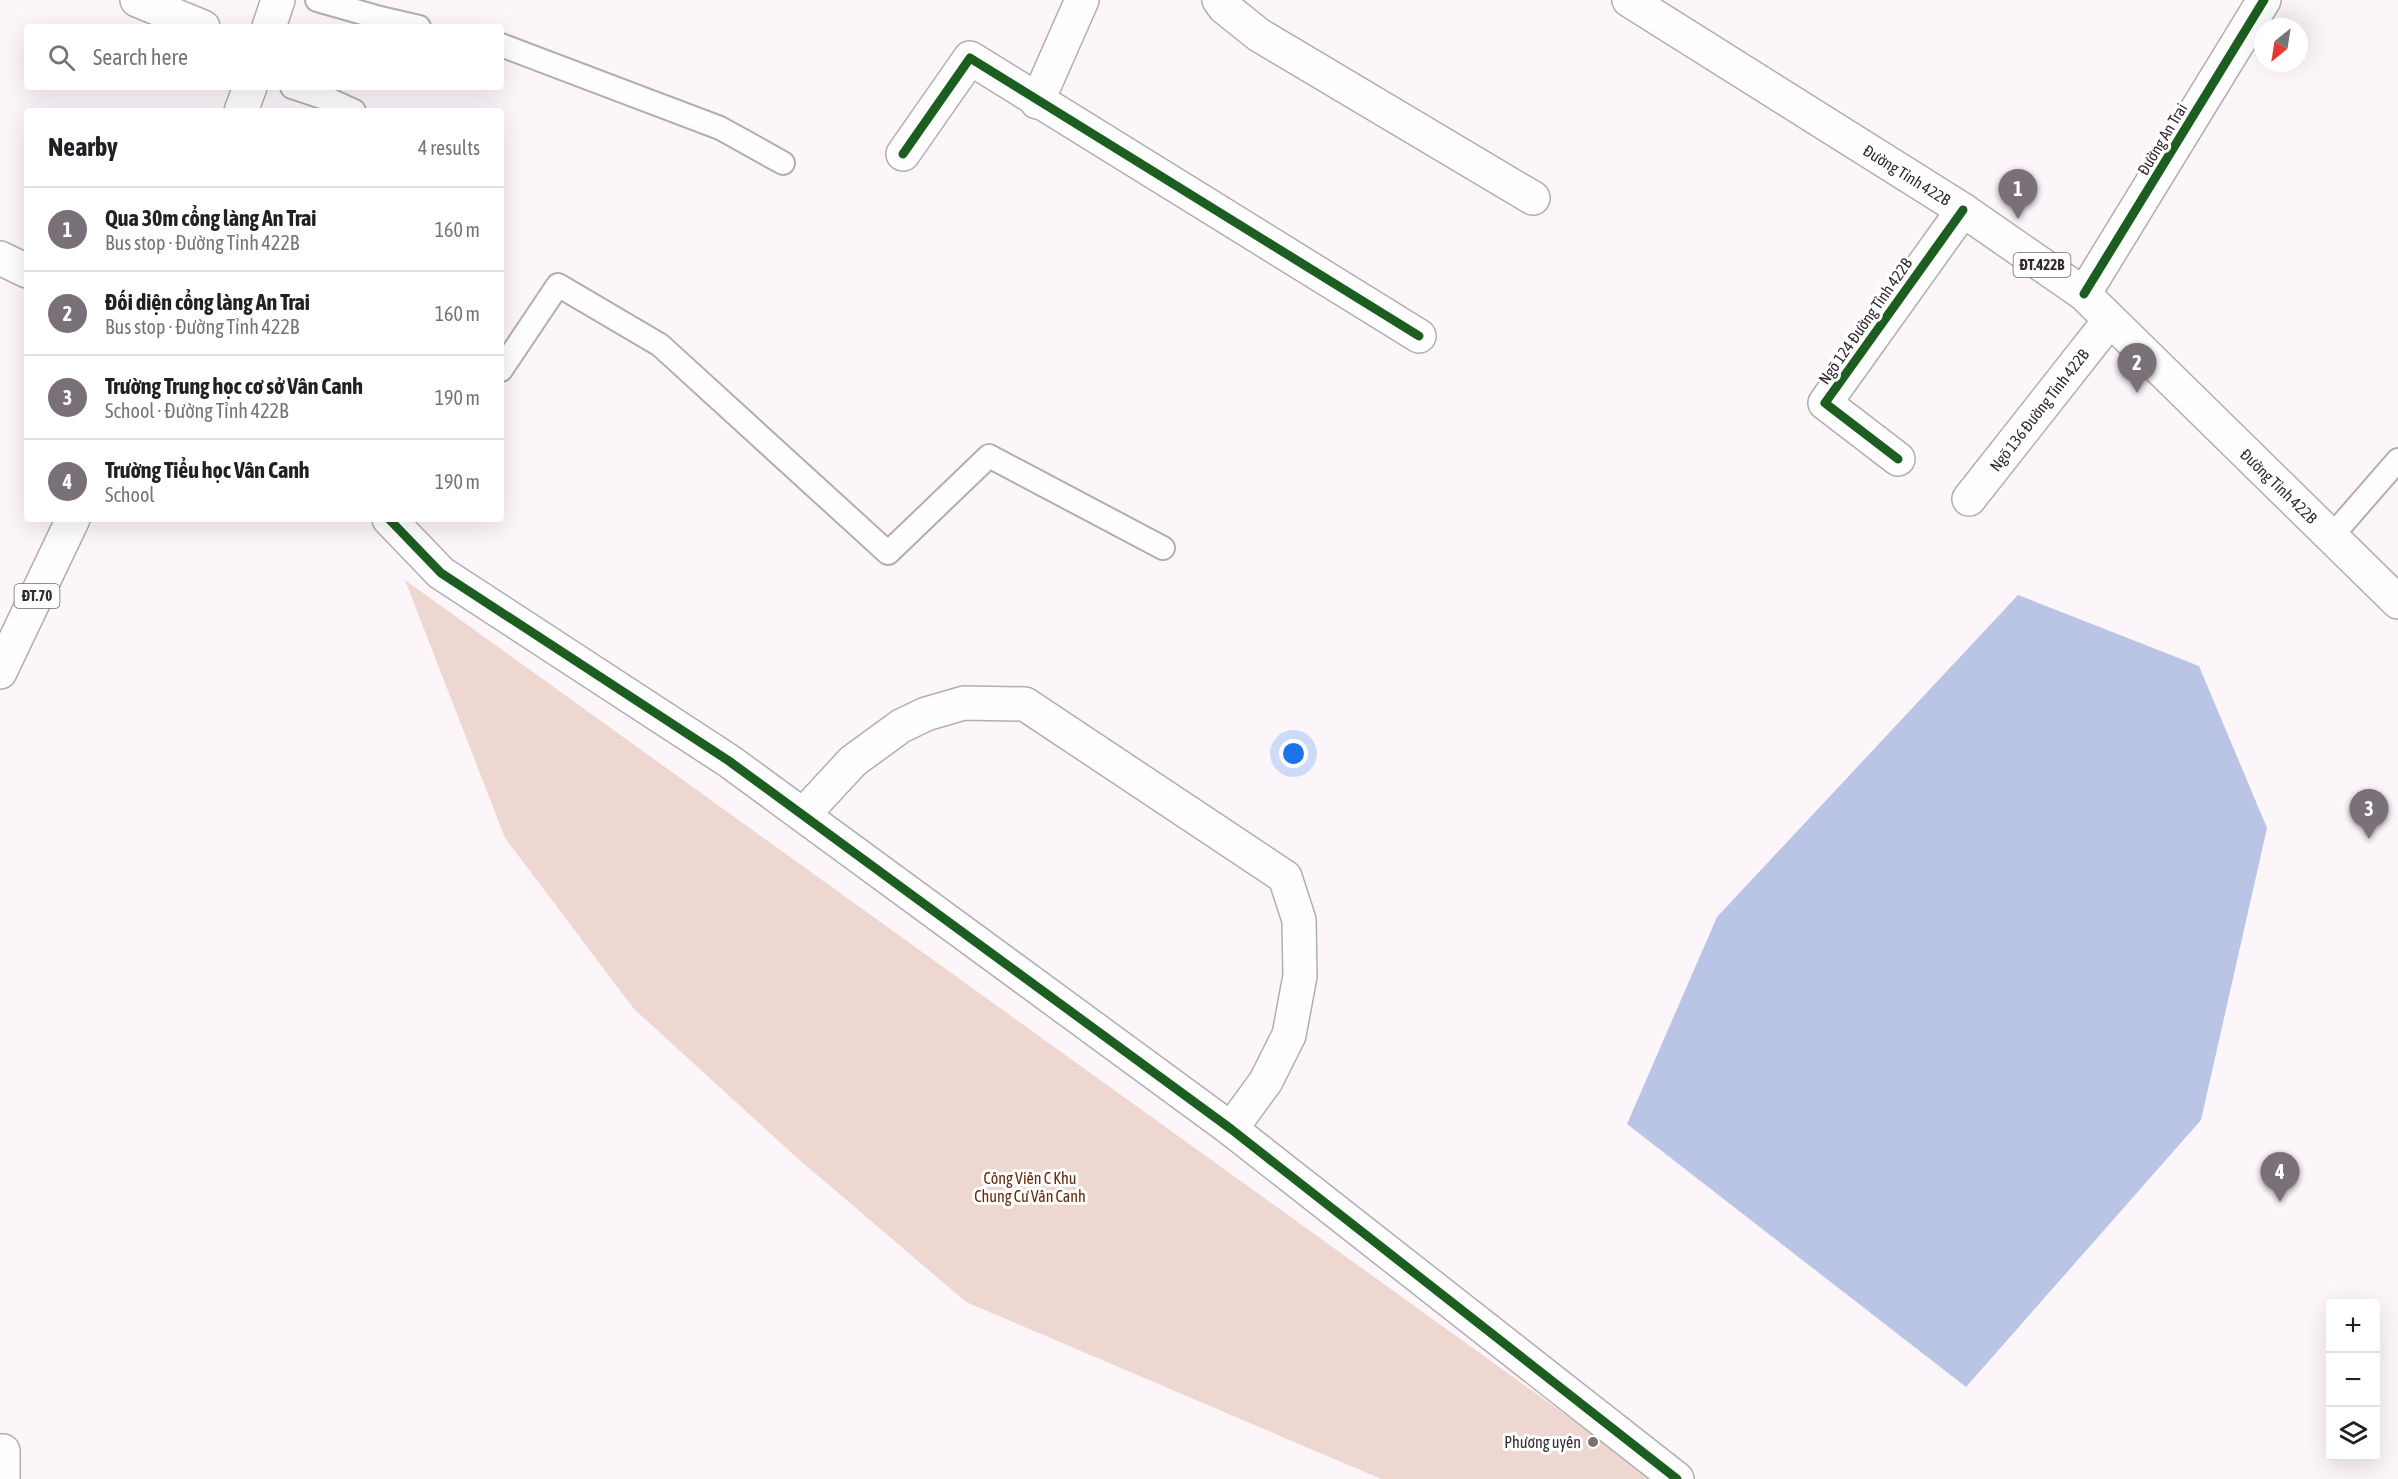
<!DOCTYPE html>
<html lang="en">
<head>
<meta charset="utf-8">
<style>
  :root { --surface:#fff; --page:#f6f6f6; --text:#202124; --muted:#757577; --line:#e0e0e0; --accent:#797177 }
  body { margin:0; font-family:"Asap Condensed",sans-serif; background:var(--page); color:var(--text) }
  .controls { position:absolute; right:18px; bottom:18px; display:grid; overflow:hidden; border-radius:6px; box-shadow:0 6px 24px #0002 }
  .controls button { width:54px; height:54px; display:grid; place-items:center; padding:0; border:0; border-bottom:2px solid var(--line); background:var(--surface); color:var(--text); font:30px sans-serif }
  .compass { position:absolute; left:2254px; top:18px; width:54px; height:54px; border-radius:50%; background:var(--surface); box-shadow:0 6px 24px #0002; rotate:210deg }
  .you { position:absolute; left:1294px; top:754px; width:21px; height:21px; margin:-15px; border:4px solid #fff; border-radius:50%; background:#1a73e8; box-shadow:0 0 0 9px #1a73e833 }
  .badge { display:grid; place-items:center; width:39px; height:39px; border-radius:50%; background:var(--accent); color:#fff; font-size:20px; font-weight:700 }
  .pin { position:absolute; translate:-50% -50px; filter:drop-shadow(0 2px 3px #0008) }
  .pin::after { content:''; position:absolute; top:32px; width:21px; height:18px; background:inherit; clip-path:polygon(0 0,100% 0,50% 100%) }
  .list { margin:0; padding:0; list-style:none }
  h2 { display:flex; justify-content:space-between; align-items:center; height:78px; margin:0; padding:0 24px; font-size:26px }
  h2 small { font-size:20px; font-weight:400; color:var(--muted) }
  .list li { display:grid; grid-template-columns:39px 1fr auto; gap:18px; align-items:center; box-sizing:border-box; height:84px; padding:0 24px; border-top:2px solid var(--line) }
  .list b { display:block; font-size:22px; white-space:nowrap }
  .list p { margin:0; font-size:20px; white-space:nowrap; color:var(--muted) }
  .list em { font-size:20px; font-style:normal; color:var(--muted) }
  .icon { flex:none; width:33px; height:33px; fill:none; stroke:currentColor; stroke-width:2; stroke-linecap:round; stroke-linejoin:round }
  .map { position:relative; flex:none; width:2398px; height:1479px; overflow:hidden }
  .search { position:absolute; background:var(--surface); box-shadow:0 6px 24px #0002; left:24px; top:24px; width:480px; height:66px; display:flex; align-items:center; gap:15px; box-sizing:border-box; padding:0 21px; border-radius:6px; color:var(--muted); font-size:22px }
  .panel { position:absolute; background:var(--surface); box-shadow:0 6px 24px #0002; left:24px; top:108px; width:480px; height:414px; border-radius:6px }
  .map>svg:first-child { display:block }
</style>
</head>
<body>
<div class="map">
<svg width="2398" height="1479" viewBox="0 0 2398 1479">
  <rect width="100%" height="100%" fill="#fcf6fa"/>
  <path fill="#efd7d1" d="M405,580l1250,899h-274l-415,-177 -170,-145 -162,-148 -129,-171z"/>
  <path fill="#bac4e4" d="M2018,595l181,71 68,162 -66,292 -235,267 -339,-263 90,-207z"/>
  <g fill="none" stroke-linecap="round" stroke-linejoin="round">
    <defs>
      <g id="service">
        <path d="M317,0l63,18 39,9"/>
        <path d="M501,45l219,83 63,35"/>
        <path d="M292,87l36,12 26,12"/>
        <path d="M501,370l57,-85 102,60 228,208 101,-97 174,92"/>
        <path d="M2331,537l67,-77"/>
      </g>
      <g id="minor">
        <path d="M137,0l66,27"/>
        <path d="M1219,0l5,7 35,28 274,163"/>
        <path d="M1037,102l45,-102"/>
        <path d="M903,154l67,-96 449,278"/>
        <path d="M0,258l27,13"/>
        <path d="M2084,294l180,-294"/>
        <path d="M1898,459l-73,-56 138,-193"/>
        <path d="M1969,499l141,-179"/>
        <path d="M389,519l52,54 288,188 502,368 446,350"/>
        <path d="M803,815l50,-54 48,-35 25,-12 38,-11 61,1 260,173 14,43 1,56 -11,59 -23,46 -35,48"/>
        <path d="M0,1451h3v28"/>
      </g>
      <g id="primary">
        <path d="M1629,0l334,210 121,84 314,308"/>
        <path d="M269,27l9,-27"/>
        <path d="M241,111l9,-24"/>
        <path d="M0,672l73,-153"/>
      </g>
    </defs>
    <use href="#service" stroke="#b3acb1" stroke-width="26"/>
    <use href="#minor" stroke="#b3acb1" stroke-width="36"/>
    <use href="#primary" stroke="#b3acb1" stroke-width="36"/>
    <use href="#service" stroke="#fffefe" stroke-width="22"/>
    <use href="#minor" stroke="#fffefe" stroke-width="33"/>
    <use href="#primary" stroke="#fffefe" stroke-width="33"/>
    <defs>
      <g id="cycleway">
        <path d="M903,154l67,-96 449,278"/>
        <path d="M2084,294l180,-294"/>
        <path d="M1898,459l-73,-56 138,-193"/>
        <path d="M389,519l52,54 288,188 502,368 446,350"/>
      </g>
    </defs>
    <use href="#cycleway" stroke="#fff" stroke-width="13"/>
    <use href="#cycleway" stroke="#1b5e20" stroke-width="9"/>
  </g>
  <circle fill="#797177" stroke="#fff" stroke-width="2" cx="1593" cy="1442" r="6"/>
  <g text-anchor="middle" stroke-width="6" stroke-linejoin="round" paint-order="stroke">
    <g fill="#fff" stroke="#70696f" stroke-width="1.5">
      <rect x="2013.5" y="253" width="57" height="24" rx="4.5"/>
      <rect x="14.5" y="584" width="45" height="24" rx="4.5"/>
    </g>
    <g font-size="15" font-weight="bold" fill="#332931">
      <text x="2042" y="270">ĐT.422B</text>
      <text x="37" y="601">ĐT.70</text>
    </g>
    <g font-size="16" fill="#332931" stroke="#fff">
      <text transform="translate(2162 139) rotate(-59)" y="6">Đường An Trai</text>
      <text transform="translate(1907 175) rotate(32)" y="6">Đường Tỉnh 422B</text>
      <text transform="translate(1865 321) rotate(-55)" y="6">Ngõ 124 Đường Tỉnh 422B</text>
      <text transform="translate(2039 410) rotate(-52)" y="6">Ngõ 136 Đường Tỉnh 422B</text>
      <text transform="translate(2279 486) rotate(44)" y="6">Đường Tỉnh 422B</text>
    </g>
    <g font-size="16" fill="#65290b" stroke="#fff">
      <text x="1030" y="1184">Công Viên C Khu<tspan x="1030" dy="18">Chung Cư Vân Canh</tspan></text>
    </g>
    <g font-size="16" fill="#332931" stroke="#fff" text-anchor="end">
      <text x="1581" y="1448">Phương uyên</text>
    </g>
  </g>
</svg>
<div class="controls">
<button>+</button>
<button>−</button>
<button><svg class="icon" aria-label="layers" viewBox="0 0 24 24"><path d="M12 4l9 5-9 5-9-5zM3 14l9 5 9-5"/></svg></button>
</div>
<svg class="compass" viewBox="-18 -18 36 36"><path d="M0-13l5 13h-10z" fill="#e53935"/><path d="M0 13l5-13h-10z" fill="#757577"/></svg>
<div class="you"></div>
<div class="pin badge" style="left:2018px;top:219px">1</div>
<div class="pin badge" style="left:2137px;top:393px">2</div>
<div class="pin badge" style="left:2369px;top:839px">3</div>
<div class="pin badge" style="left:2280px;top:1202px">4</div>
<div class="search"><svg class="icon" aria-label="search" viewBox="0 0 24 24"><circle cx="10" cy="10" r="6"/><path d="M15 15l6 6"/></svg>Search here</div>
<section class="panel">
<h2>Nearby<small>4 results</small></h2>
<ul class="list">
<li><span class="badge">1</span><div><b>Qua 30m cổng làng An Trai</b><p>Bus stop · Đường Tỉnh 422B</p></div><em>160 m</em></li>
<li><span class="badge">2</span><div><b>Đối diện cổng làng An Trai</b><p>Bus stop · Đường Tỉnh 422B</p></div><em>160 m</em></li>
<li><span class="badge">3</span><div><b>Trường Trung học cơ sở Vân Canh</b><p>School · Đường Tỉnh 422B</p></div><em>190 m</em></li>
<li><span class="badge">4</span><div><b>Trường Tiểu học Vân Canh</b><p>School</p></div><em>190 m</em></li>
</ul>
</section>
</div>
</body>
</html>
